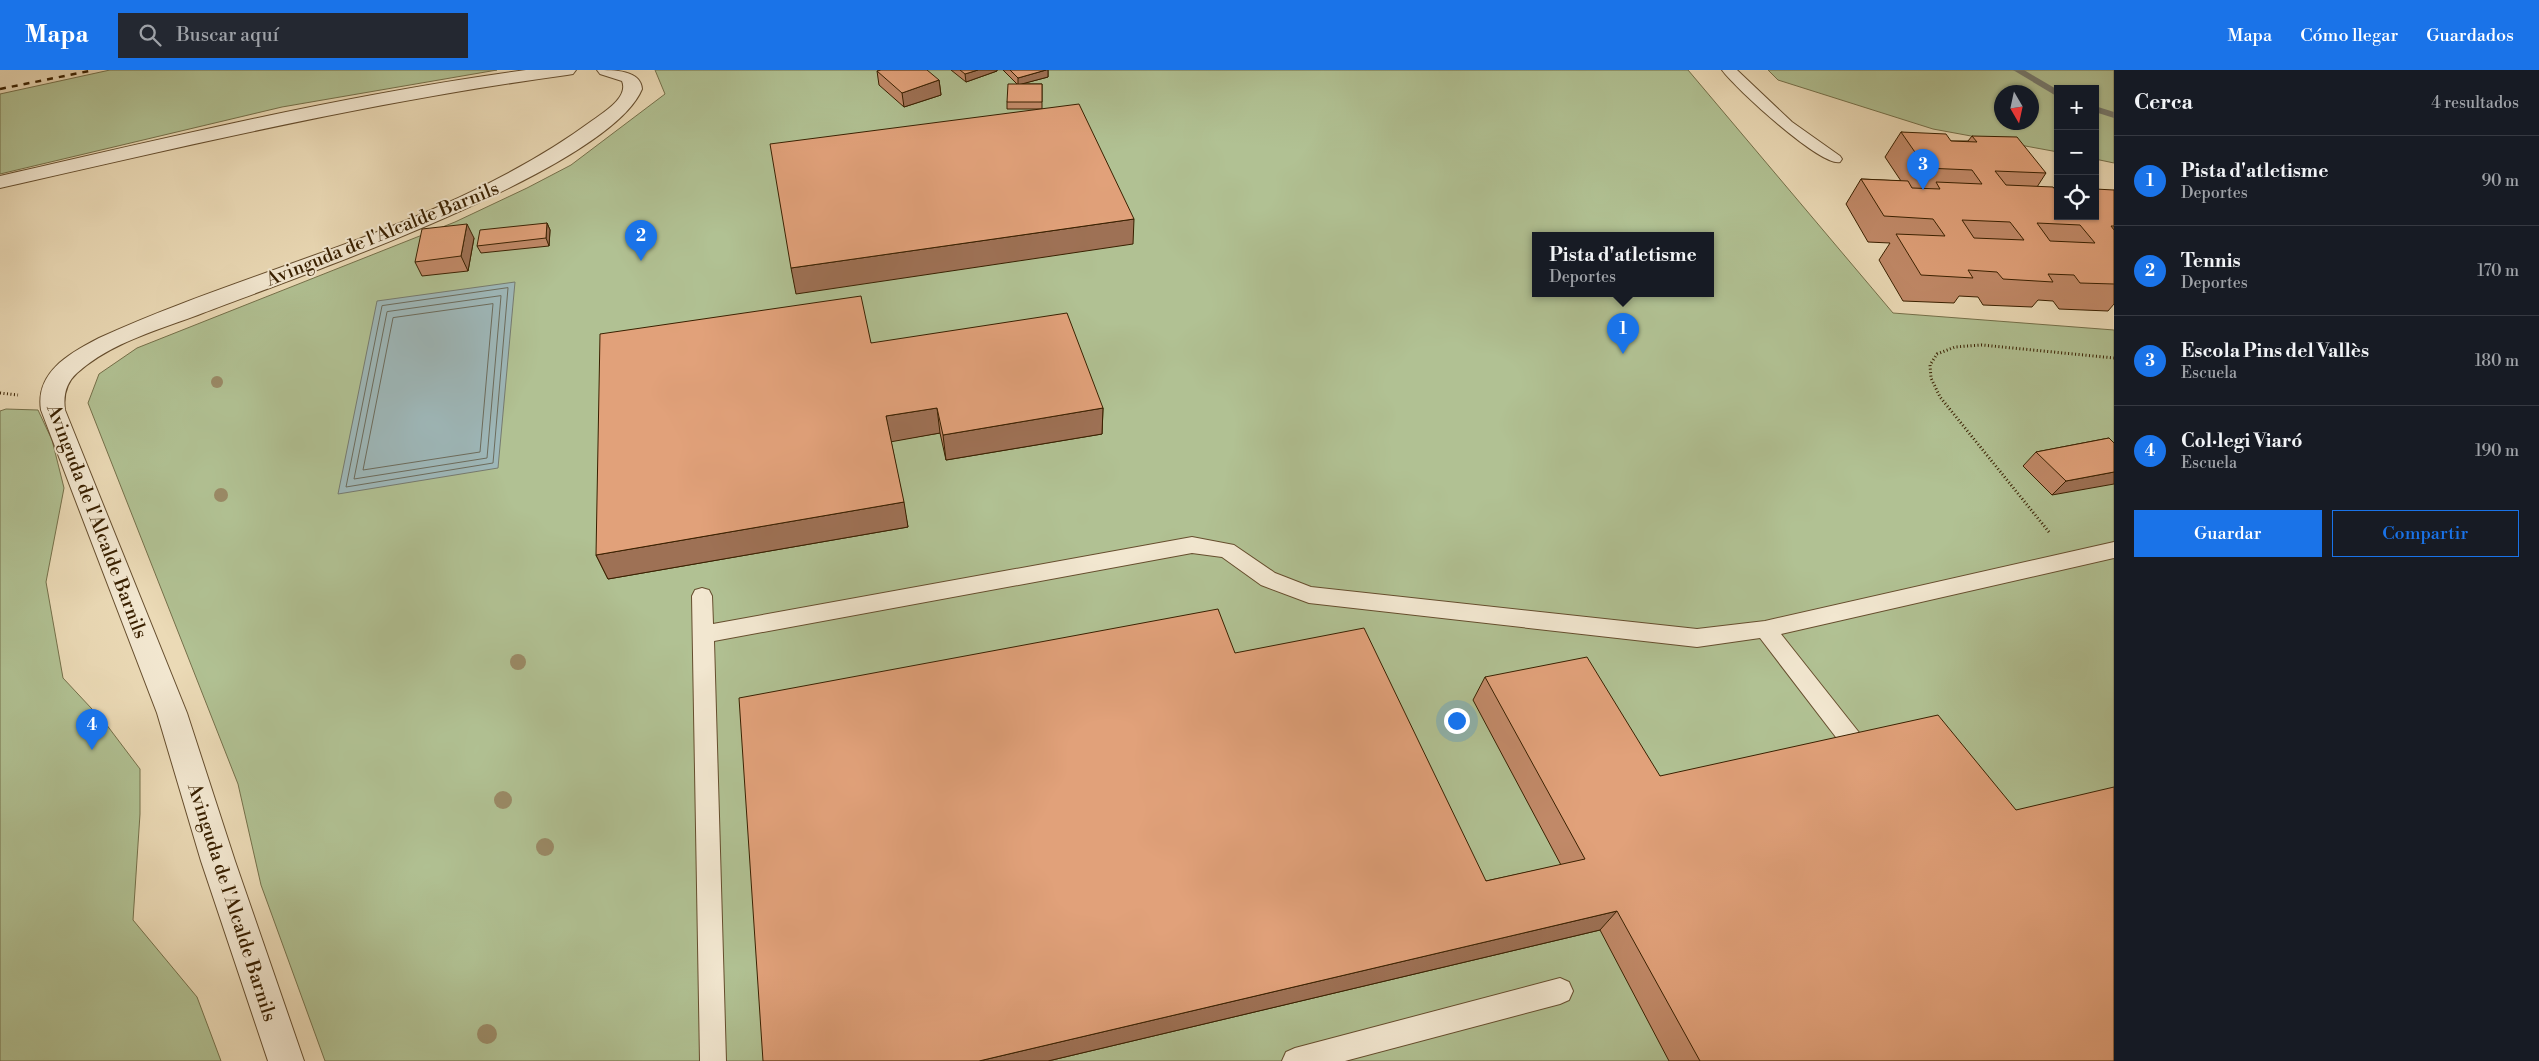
<!DOCTYPE html>
<html lang="es">
<head>
<meta charset="utf-8">
<style>
  :root { --surface:#171b24; --page:#242831; --text:#f1f3f6; --muted:#9ea1a6; --line:#363941; --accent:#1a73e8 }
  body { margin:0; font-family:"Libre Bodoni",serif; background:var(--page); color:var(--text) }
  .controls { position:absolute; right:15px; top:15px; display:grid; overflow:hidden; border-radius:0px; box-shadow:0 1px 4px #0004 }
  .controls button { width:45px; height:45px; display:grid; place-items:center; padding:0; border:0; border-bottom:1px solid var(--line); background:var(--surface); color:var(--text); font:25px sans-serif }
  .compass { position:absolute; left:1994px; top:15px; width:45px; height:45px; border-radius:50%; background:var(--surface); box-shadow:0 1px 4px #0004; rotate:171deg }
  .you { position:absolute; left:1456px; top:650px; width:18px; height:18px; margin:-12px; border:4px solid #fff; border-radius:50%; background:#1a73e8; box-shadow:0 0 0 8px #1a73e833 }
  .badge { display:grid; place-items:center; width:32px; height:32px; border-radius:50%; background:var(--accent); color:#fff; font-size:16px; font-weight:700 }
  .pin { position:absolute; translate:-50% -41px; filter:drop-shadow(0 1px 2px #0008) }
  .pin::after { content:''; position:absolute; top:26px; width:18px; height:15px; background:inherit; clip-path:polygon(0 0,100% 0,50% 100%) }
  .popup { position:absolute; left:1532px; top:162px; width:182px; height:65px; box-sizing:border-box; display:grid; place-content:center; border-radius:0px; background:var(--surface); filter:drop-shadow(0 1px 4px #0005); font-size:16px; white-space:nowrap; color:var(--muted) }
  .popup b { font-size:19px; color:var(--text) }
  .popup::after { content:''; position:absolute; left:50%; top:100%; margin-left:-10px; border:10px solid transparent; border-top-color:var(--surface) }
  .list { margin:0; padding:0; list-style:none }
  h2 { display:flex; justify-content:space-between; align-items:center; height:65px; margin:0; padding:0 20px; font-size:21px }
  h2 small { font-size:16px; font-weight:400; color:var(--muted) }
  .list li { display:grid; grid-template-columns:32px 1fr auto; gap:15px; align-items:center; box-sizing:border-box; height:90px; padding:0 20px; border-top:1px solid var(--line) }
  .list b { display:block; font-size:19px; white-space:nowrap }
  .list p { margin:0; font-size:16px; white-space:nowrap; color:var(--muted) }
  .list em { font-size:16px; font-style:normal; color:var(--muted) }
  .actions { display:flex; gap:10px; padding:15px 20px }
  .actions a { flex:1; padding:11px 0; border:1px solid var(--accent); border-radius:0px; text-align:center; font-size:18px; color:var(--accent) }
  .actions .main { background:var(--accent); color:#fff }
  .icon { flex:none; width:28px; height:28px; fill:none; stroke:currentColor; stroke-width:2; stroke-linecap:round; stroke-linejoin:round }
  .map { position:relative; flex:none; width:2114px; height:991px; overflow:hidden }
  header { display:flex; align-items:center; gap:30px; box-sizing:border-box; height:70px; padding:0 25px; background:var(--accent); color:#fff }
  header strong { font-size:24px }
  nav { display:flex; gap:28px; margin-inline-start:auto; font-size:18px }
  .search { width:350px; height:45px; background:var(--page); display:flex; align-items:center; gap:12px; box-sizing:border-box; padding:0 18px; border-radius:0px; color:var(--muted); font-size:19px }
  main { display:flex }
  aside { flex:1; background:var(--surface) }
  .map>svg:first-child { display:block }
</style>
</head>
<body>
<header>
<strong>Mapa</strong>
<div class="search"><svg class="icon" aria-label="search" viewBox="0 0 24 24"><circle cx="10" cy="10" r="6"/><path d="M15 15l6 6"/></svg>Buscar aquí</div>
<nav><a>Mapa</a><a>Cómo llegar</a><a>Guardados</a></nav>
</header>
<main>
<div class="map">
<svg width="2114" height="991" viewBox="0 0 2114 991">
  <rect width="100%" height="100%" fill="#ebdab6"/>
  <filter id="stains"><feTurbulence type="fractalNoise" baseFrequency=".004" numOctaves="4"/><feColorMatrix values="0 0 0 0 .2 0 0 0 0 .09 0 0 0 0 .02 0 0 0 .5 -.17"/></filter>
  <radialGradient id="worn" r=".72"><stop offset=".6" stop-color="#630" stop-opacity="0"/><stop offset="1" stop-color="#630" stop-opacity=".3"/></radialGradient>
  <g fill="#b1c193" stroke="#75704a" fill-rule="evenodd">
    <path d="M110,0h387l-215,37 -282,67v-80z"/>
    <path d="M655,0h1033l205,243 221,17v731h-1789l-64,-176 -23,-101 -150,-381 11,-29 38,-26 318,-126 72,-34 44,-23 94,-71zM1536,165h174v58h-174z"/>
    <path d="M1768,0h346v93l-19,-4v-70h-37v63l-125,-23 -155,-49zM2002,22h30v30h-30z"/>
    <path d="M6,339l32,1 14,30 12,48 -18,94 17,96 43,46 34,45v45l-7,106 64,77 24,64h-221v-650z"/>
  </g>
  <path fill="#9eb8ba" stroke="#767b70" d="M515,212l-17,186 -160,26 39,-193z"/>
  <g fill="none" stroke-linecap="round" stroke-linejoin="round">
    <g stroke="#6c6c5d" stroke-width="1">
      <path d="M508,218l-15,175 -147,24 36,-181z"/>
      <path d="M501,226l-14,162 -133,21 33,-167z"/>
      <path d="M493,234l-13,148 -117,18 30,-152z"/>
    </g>
    <g fill="#767b70" fill-rule="evenodd">
      <path d="M2013,0h11l34,20v7z"/>
      <path d="M2095,36l19,6v6l-19,-6z"/>
    </g>
    <defs>
      <g id="lane">
        <path d="M1722,0h15l55,52 48,34 2,3 -2,3c-19,5 -105,-74 -118,-92z"/>
        <path d="M1192,467l42,8 41,28 36,14 386,42 68,-8 349,-79v16l-333,76 80,101 3,7 -3,7 -8,3 -8,-3 -85,-111 -63,9 -388,-44 -48,-18 -39,-28 -30,-4 -478,88 12,420h-26l-8,-465 3,-6 7,-2 7,2 3,6 1,28z"/>
        <path d="M1560,908l9,4 4,9 -4,9 -9,4 -215,57h-63l4,-9 9,-4z"/>
      </g>
      <g id="street">
        <path d="M526,0h50l-3,4 -6,1c-191,26 -379,70 -567,113v-12c174,-40 349,-82 526,-106z"/>
        <path d="M597,0c17,0 44,0 45,19 -33,81 -351,190 -439,224 -41,16 -92,29 -126,60 -11,10 -14,22 -12,37l122,303 48,148 69,200h-36l-67,-200 -44,-148 -116,-303c-6,-38 29,-57 58,-72 162,-74 349,-111 494,-218 11,-8 36,-23 29,-39l-22,-7z"/>
      </g>
    </defs>
    <use href="#lane" stroke="#664e2e" stroke-width="2"/>
    <use href="#street" stroke="#664e2e" stroke-width="2"/>
    <g stroke="#392000" stroke-width="3" stroke-dasharray="1 2.5" stroke-linecap="butt">
      <path d="M0,323l18,2"/>
      <path d="M2049,462l-109,-135 -9,-19 -1,-13 7,-11 18,-7 27,-2 132,13"/>
    </g>
    <use href="#lane" fill="#f2e7d0" fill-rule="evenodd"/>
    <use href="#street" fill="#f2e7d0" fill-rule="evenodd"/>
    <path stroke="#392000" stroke-width="2.5" stroke-dasharray="6 6" stroke-linecap="butt" d="M0,19l94,-19"/>
  </g>
  <g fill="#9a8a66">
    <circle cx="217" cy="312" r="6"/>
    <circle cx="221" cy="425" r="7"/>
    <circle cx="518" cy="592" r="8"/>
    <circle cx="503" cy="730" r="9"/>
    <circle cx="545" cy="777" r="9"/>
    <circle cx="487" cy="964" r="10"/>
  </g>
  <g fill="#c28a69" stroke="#392000">
    <path d="M951,0h46v1l-31,11z"/>
    <path d="M1003,0h45v7l-27,7h21v25h-35v-7l10,-18z"/>
    <path d="M877,1l62,9 2,15 -37,12 -25,-22z"/>
    <path d="M1901,62l50,9h17l4,-5 74,37 -9,14 21,29 56,-26v114l-6,7 -49,-2 -6,-8 -15,-1 -6,7 -49,-2 -5,-8 -19,-1 -5,7 -51,-2 -24,-41 11,-17 -22,-1 -22,-38 15,-25 40,2 -16,-24z"/>
    <path d="M547,153l3,7 -1,16 -68,7 -4,-7z"/>
    <path d="M474,168l-6,33 -46,5 -7,-14z"/>
    <path d="M871,273l232,65 -1,26 -156,26 -6,-27 -49,8 17,86 -300,52 -12,-24z"/>
    <path d="M2109,368l-57,57 -29,-29 13,-14z"/>
    <path d="M1235,583l251,228 75,-16 -88,-165 12,-23 175,99 454,285h-445l-69,-131 -552,131z"/>
  </g>
  <g fill="#9e7155" stroke="#392000">
    <path d="M978,0h19v1l-31,11 -1,-8z"/>
    <path d="M1046,0h2v7l-30,8v-7z"/>
    <path d="M939,10l2,15 -37,12 -2,-14z"/>
    <path d="M1134,149l-1,25 -337,50 -5,-26z"/>
    <path d="M547,153l3,7 -1,16 -3,-8z"/>
    <path d="M467,154l7,14 -6,33 -7,-15z"/>
    <path d="M937,338l3,25 -50,9 -4,-26z"/>
    <path d="M1103,338l-1,26 -156,26 -3,-25z"/>
    <path d="M2114,402v12l-62,11 14,-14z"/>
    <path d="M904,432l4,25 -300,52 -12,-24z"/>
    <path d="M1617,841l-17,19 -552,131h-69z"/>
  </g>
  <g fill="#e1a17a" stroke="#392000" fill-rule="evenodd">
    <path d="M881,0h46l12,10 -37,13 -25,-22z"/>
    <path d="M960,0h18l-13,4z"/>
    <path d="M1010,0h36l-28,8z"/>
    <path d="M1008,14h34v18h-35z"/>
    <path d="M1079,34l55,115 -343,49 -21,-124z"/>
    <path d="M1901,62l45,2 5,7 26,1 -5,-6 45,1 29,36 -51,-2 11,14 47,2 5,6v23h37v-27l19,1v36h-3l3,4v54l-34,-1 -6,-8 -26,-1 5,8 -50,-3 -6,-7 -29,-2 5,8 -52,-3 -25,-41 49,2 -12,-17 -49,-3 -23,-37 47,2 4,7 28,1 -4,-7 46,2 -10,-14 -46,-2zM1962,150l48,2 14,18 -50,-2zM2037,153l43,2 15,18 -45,-2z"/>
    <path d="M547,153l-1,15 -69,8 3,-16z"/>
    <path d="M467,154l-6,32 -46,6 7,-33z"/>
    <path d="M861,226l10,47 196,-30 36,95 -160,27 -6,-27 -51,8 18,86 -308,53 4,-221z"/>
    <path d="M2109,368l5,5v29l-48,9 -30,-29z"/>
    <path d="M1218,539l17,44 129,-25 122,253 99,-22 -100,-182 102,-20 73,119 278,-61 78,95 98,-23v274h-414l-83,-150 -638,150h-216l-24,-363z"/>
  </g>
  <g text-anchor="middle" stroke-width="4" stroke-linejoin="round" paint-order="stroke">
    <g font-size="19" fill="#392000" stroke="#f2e7d0">
      <text transform="translate(382 163) rotate(-22)" y="7">Avinguda de l'Alcalde Barnils</text>
      <text transform="translate(98 451) rotate(69)" y="7">Avinguda de l'Alcalde Barnils</text>
      <text transform="translate(233 832) rotate(72)" y="7">Avinguda de l'Alcalde Barnils</text>
    </g>
  </g>
  <rect width="100%" height="100%" filter="url(#stains)"/>
  <rect width="100%" height="100%" fill="url(#worn)"/>
</svg>
<div class="controls">
<button>+</button>
<button>−</button>
<button><svg class="icon" aria-label="locate" viewBox="0 0 24 24"><circle cx="12" cy="12" r="6"/><path d="M12 2v4M12 18v4M2 12h4M18 12h4"/></svg></button>
</div>
<svg class="compass" viewBox="-18 -18 36 36"><path d="M0-13l5 13h-10z" fill="#e53935"/><path d="M0 13l5-13h-10z" fill="#9ea1a6"/></svg>
<div class="you"></div>
<div class="pin badge" style="left:1623px;top:284px">1</div>
<div class="popup"><b>Pista d'atletisme</b>Deportes</div>
<div class="pin badge" style="left:641px;top:191px">2</div>
<div class="pin badge" style="left:1923px;top:120px">3</div>
<div class="pin badge" style="left:92px;top:680px">4</div>
</div>
<aside>
<h2>Cerca<small>4 resultados</small></h2>
<ul class="list">
<li><span class="badge">1</span><div><b>Pista d'atletisme</b><p>Deportes</p></div><em>90 m</em></li>
<li><span class="badge">2</span><div><b>Tennis</b><p>Deportes</p></div><em>170 m</em></li>
<li><span class="badge">3</span><div><b>Escola Pins del Vallès</b><p>Escuela</p></div><em>180 m</em></li>
<li><span class="badge">4</span><div><b>Col·legi Viaró</b><p>Escuela</p></div><em>190 m</em></li>
</ul>
<div class="actions"><a class="main">Guardar</a><a>Compartir</a></div>
</aside>
</main>
</body>
</html>
